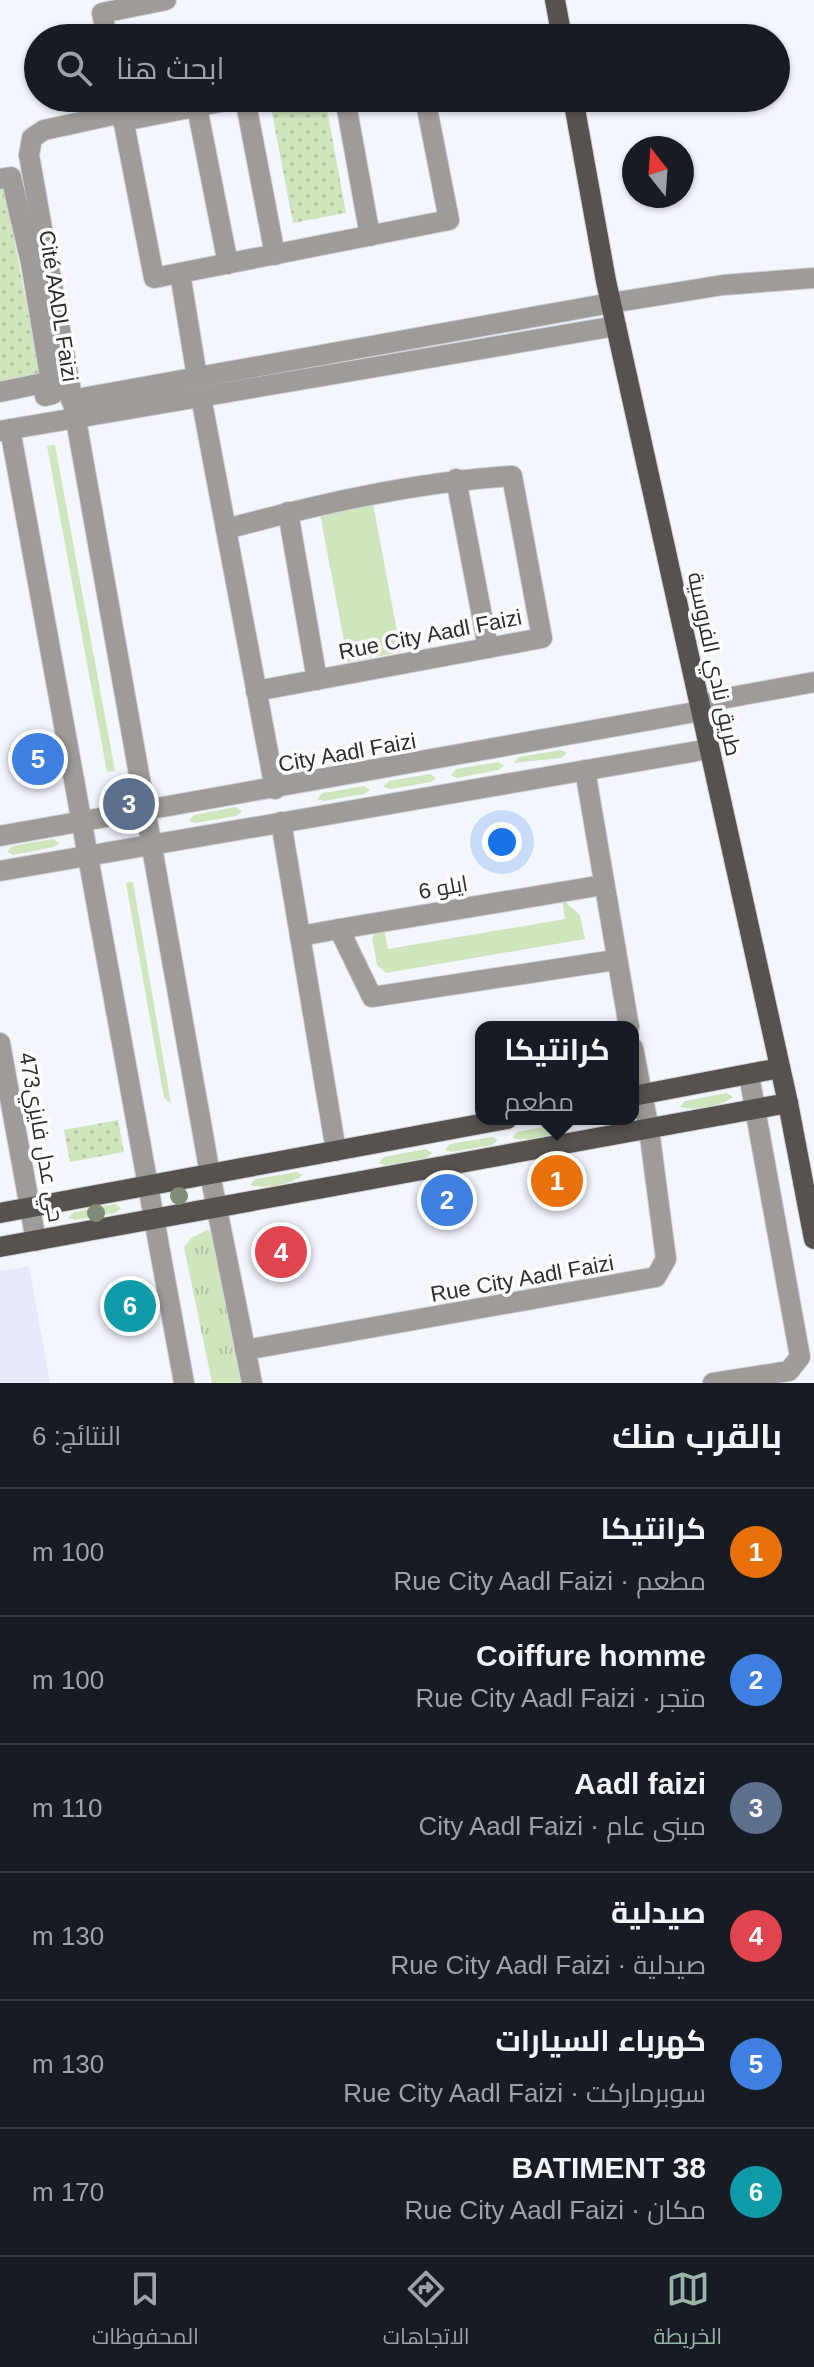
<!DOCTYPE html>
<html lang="ar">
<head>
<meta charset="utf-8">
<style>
  :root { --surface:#171b24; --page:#20242c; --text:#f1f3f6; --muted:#9ea1a6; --line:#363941; --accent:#9ab3a8 }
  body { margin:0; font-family:Helvetica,Cairo,sans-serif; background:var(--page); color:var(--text); direction:rtl }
  .compass { position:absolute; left:622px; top:136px; width:72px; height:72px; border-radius:50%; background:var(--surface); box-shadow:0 2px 6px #0004; rotate:343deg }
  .you { position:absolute; left:502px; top:842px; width:28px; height:28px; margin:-20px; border:6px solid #fff; border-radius:50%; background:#1a73e8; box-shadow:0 0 0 12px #1a73e833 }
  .badge { display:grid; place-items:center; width:52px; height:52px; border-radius:50%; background:var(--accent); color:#fff; font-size:26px; font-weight:700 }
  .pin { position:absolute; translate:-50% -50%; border:4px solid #fff; box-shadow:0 2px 8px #0006 }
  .popup { position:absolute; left:475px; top:1021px; width:164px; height:104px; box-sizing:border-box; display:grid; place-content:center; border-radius:16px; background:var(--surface); filter:drop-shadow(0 2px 6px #0005); font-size:26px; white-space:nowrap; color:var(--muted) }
  .popup b { font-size:30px; color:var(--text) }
  .popup::after { content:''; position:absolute; left:50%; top:100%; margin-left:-16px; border:16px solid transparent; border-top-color:var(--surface) }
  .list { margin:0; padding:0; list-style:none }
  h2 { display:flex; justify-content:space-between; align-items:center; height:104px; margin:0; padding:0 32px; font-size:34px }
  h2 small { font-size:26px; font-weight:400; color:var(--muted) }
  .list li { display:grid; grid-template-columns:52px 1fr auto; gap:24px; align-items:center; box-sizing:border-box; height:128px; padding:0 32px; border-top:2px solid var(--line) }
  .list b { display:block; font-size:30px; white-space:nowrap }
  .list p { margin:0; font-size:26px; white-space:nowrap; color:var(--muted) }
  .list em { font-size:26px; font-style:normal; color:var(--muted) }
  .icon { flex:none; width:44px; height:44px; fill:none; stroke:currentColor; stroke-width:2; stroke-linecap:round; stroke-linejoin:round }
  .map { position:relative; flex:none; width:814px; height:1383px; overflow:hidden; direction:ltr }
  .search { position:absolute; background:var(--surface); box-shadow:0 2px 6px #0004; left:24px; right:24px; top:24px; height:88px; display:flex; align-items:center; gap:20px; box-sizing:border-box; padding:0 28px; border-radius:44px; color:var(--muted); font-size:30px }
  .sheet { height:872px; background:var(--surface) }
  nav { display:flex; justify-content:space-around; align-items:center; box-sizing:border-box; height:112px; border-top:2px solid var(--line); background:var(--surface); font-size:22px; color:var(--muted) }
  nav a { display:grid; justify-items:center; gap:4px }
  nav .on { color:var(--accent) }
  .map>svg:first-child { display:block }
</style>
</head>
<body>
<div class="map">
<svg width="814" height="1383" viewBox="0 0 814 1383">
  <defs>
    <pattern id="park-tufts" width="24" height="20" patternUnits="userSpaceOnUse" patternTransform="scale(2)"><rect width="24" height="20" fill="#d0e4be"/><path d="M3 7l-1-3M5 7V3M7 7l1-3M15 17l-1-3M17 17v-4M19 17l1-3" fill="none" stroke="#b3c4a4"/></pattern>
    <pattern id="garden-dots" width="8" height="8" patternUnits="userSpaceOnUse" patternTransform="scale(2)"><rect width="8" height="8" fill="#d0e4be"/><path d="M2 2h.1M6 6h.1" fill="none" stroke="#b3c4a4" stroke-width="1.8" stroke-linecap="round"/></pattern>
  </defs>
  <rect width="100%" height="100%" fill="#f4f6fd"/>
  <path fill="#e5e9fa" d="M29,1266l21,117h-50v-112z"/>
  <g fill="#d0e4be">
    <path d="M55,445l60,326 -8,1 -60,-326z"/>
    <path d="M373,504l28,148 -53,10 -28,-148z"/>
    <path d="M561,750l6,3 -6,5 -47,5 5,-6z"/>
    <path d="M498,762l6,4 -6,4 -41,8 -6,-3 5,-6z"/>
    <path d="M430,774l6,4 -5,4 -41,7 -7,-2 6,-6z"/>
    <path d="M364,786l6,4 -6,4 -40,7 -7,-2 6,-6z"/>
    <path d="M235,807l7,4 -6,5 -41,7 -6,-2 5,-6z"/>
    <path d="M53,839l7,4 -6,4 -41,8 -6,-3 5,-6z"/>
    <path d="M133,882l38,222 -7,-6 -38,-215z"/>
    <path d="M562,899l18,16 5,24 -199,34 -9,-8 -5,-27 5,-8 7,-1 4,20 177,-30z"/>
    <path d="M727,1093l6,4c-11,9 -40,14 -53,10l5,-6z"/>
    <path d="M559,1124l6,4c-11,8 -40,14 -53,10l5,-6z"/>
    <path d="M492,1137l6,3 -6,5 -41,7 -6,-2 5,-6z"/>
    <path d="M426,1149l6,4 -6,5 -41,7 -6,-2 5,-6z"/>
    <path d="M297,1172l6,3c-11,9 -40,15 -53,10l5,-6z"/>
    <path d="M115,1204l6,4 -6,5 -40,7 -7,-2 6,-6z"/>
  </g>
  <path fill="url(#park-tufts)" d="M207,1230l5,2 31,151h-31l-28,-136 7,-9z"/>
  <g fill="url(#garden-dots)">
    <path d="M325,98l21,115 -53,10 -22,-115z"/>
    <path d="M4,187l36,187 -40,8v-194z"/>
    <path d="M118,1120l6,32 -54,10 -6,-32z"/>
  </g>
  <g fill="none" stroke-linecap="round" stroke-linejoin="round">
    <defs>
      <g id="minor">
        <path d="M107,38l-5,-25 64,-13"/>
        <path d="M119,98l35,180 295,-58 -24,-122"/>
        <path d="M245,98l30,157"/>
        <path d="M345,98l25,138"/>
        <path d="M197,107l31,157"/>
        <path d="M122,113l-78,17 -12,8 -3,17 181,1019 42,209"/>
        <path d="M123,121l118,-23"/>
        <path d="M0,179l11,-2 20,86 22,131 -8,2 -2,-13 -43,9"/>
        <path d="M180,273l17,104"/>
        <path d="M201,397l74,392"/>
        <path d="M71,400l540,-97 112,-18 91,-7"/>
        <path d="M10,429l174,954"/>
        <path d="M0,431l616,-105"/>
        <path d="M456,479l32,169"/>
        <path d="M288,512l29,168"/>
        <path d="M226,529c93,-25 190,-47 286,-53l30,162 -286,53"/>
        <path d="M585,770l44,257"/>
        <path d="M281,822l55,329"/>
        <path d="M0,836l701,-125 15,-11 98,-18"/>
        <path d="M0,871l709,-122"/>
        <path d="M339,929l264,-44"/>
        <path d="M300,936l39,-7 33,68 243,-37"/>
        <path d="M0,1043l36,198"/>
        <path d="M245,1350l411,-73 10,-18 -17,-130 -16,-81"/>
        <path d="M713,1383l76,-12 11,-14 -51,-282"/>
      </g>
      <g id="major">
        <path d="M555,0l7,38"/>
        <path d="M573,98l33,183 182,822 26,136"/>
        <path d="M633,1096l147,-28"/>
        <path d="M0,1213l507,-94"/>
        <path d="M0,1247l788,-144"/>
      </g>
    </defs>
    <use href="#minor" stroke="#d0d2d8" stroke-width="22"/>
    <use href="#major" stroke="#d0d2d8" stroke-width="22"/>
    <use href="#minor" stroke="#9e9b98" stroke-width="20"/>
    <use href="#major" stroke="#57524d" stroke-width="20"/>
  </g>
  <g fill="#808c77">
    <circle cx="179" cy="1196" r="9"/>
    <circle cx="96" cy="1213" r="9"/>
  </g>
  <g text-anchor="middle" stroke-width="7" stroke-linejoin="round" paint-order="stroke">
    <g font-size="22" fill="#2c2d30" stroke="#fff">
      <text transform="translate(59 306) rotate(81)" y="8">Cité AADL Faizi</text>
      <text transform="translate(430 634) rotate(-11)" y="8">Rue City Aadl Faizi</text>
      <text transform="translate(715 664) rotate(78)" y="8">طريق نادي الفروسية</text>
      <text transform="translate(347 752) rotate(-10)" y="8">City Aadl Faizi</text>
      <text transform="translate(443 887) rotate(-10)" y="8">ايلو 6</text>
      <text transform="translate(42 1137) rotate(80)" y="8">473حي عدل فايزي</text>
      <text transform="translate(522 1278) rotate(-10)" y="8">Rue City Aadl Faizi</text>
    </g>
  </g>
</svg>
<svg class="compass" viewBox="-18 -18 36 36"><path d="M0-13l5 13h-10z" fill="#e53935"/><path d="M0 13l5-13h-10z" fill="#9ea1a6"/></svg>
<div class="you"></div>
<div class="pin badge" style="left:557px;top:1181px;background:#e8710a">1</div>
<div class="popup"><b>كرانتيكا</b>مطعم</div>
<div class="pin badge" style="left:447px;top:1200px;background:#3f7fe0">2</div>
<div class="pin badge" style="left:129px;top:804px;background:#5c6f8a">3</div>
<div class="pin badge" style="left:281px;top:1252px;background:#e0444e">4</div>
<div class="pin badge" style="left:38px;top:759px;background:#3f7fe0">5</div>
<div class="pin badge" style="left:130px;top:1306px;background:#0f9aa8">6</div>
<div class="search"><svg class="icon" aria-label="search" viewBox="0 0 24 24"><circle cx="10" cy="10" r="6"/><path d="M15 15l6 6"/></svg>ابحث هنا</div>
</div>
<section class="sheet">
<h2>بالقرب منك<small>النتائج: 6</small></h2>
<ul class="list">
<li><span class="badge" style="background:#e8710a">1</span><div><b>كرانتيكا</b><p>مطعم · Rue City Aadl Faizi</p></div><em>100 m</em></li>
<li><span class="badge" style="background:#3f7fe0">2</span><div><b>Coiffure homme</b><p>متجر · Rue City Aadl Faizi</p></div><em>100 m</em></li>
<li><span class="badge" style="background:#5c6f8a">3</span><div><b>Aadl faizi</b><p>مبنى عام · City Aadl Faizi</p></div><em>110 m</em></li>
<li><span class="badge" style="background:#e0444e">4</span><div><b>صيدلية</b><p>صيدلية · Rue City Aadl Faizi</p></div><em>130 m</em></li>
<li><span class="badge" style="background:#3f7fe0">5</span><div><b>كهرباء السيارات</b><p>سوبرماركت · Rue City Aadl Faizi</p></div><em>130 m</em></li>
<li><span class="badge" style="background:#0f9aa8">6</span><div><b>BATIMENT 38</b><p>مكان · Rue City Aadl Faizi</p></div><em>170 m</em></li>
</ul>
</section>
<nav>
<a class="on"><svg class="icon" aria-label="map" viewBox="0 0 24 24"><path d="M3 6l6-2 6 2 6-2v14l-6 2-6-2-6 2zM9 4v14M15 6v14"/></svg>الخريطة</a>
<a><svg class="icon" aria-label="directions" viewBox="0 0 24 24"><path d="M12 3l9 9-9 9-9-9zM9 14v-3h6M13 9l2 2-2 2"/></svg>الاتجاهات</a>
<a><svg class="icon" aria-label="saved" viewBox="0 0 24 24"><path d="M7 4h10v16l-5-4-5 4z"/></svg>المحفوظات</a>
</nav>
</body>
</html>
